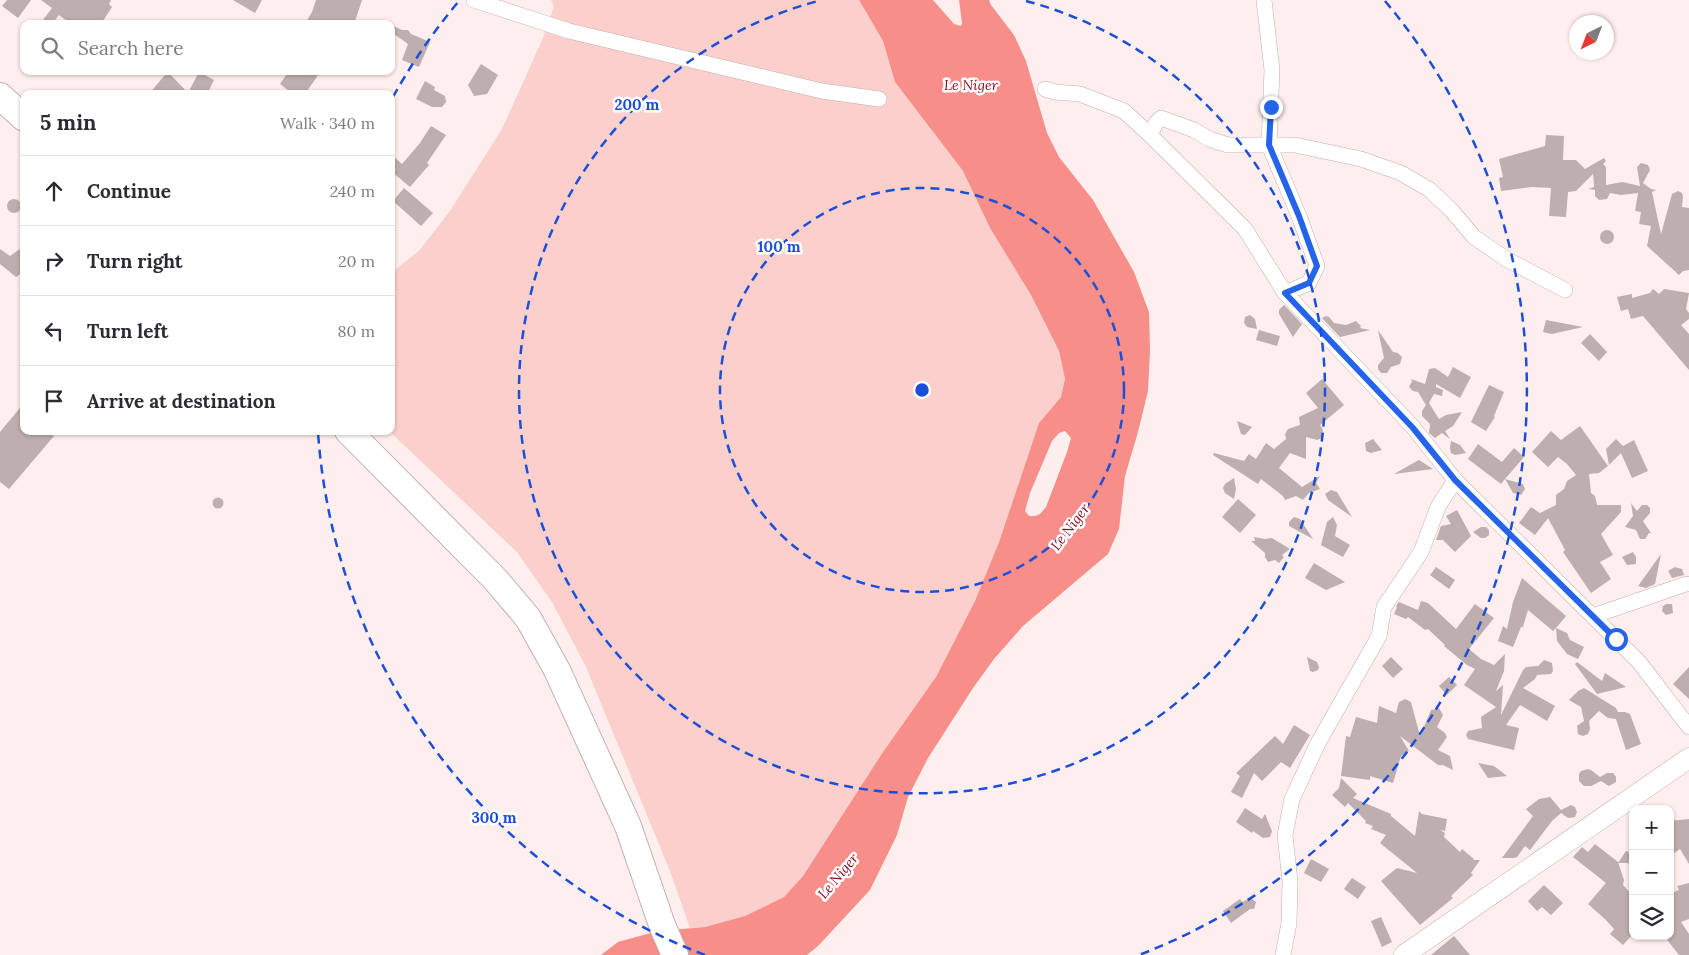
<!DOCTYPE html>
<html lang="en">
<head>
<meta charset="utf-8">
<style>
  :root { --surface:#fff; --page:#f7f7f7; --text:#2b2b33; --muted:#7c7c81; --line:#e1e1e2 }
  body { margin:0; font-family:Lora,serif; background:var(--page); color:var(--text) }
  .controls { position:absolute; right:15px; bottom:15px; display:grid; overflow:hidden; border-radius:10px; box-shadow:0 1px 4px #0004 }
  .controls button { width:45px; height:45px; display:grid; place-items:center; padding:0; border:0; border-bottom:1px solid var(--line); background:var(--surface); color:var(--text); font:25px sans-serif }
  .compass { position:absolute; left:1569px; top:15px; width:45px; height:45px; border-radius:50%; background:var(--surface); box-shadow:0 1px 4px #0004; rotate:222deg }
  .stop { position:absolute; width:15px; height:15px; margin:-11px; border:4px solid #2563eb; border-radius:50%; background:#fff }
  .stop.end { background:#2563eb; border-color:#fff; box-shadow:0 1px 5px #0008 }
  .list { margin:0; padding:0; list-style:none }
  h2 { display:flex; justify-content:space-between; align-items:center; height:65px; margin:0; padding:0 20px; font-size:21px }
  h2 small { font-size:16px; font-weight:400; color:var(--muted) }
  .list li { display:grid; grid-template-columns:32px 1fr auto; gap:15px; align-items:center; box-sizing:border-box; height:70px; padding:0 20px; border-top:1px solid var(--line) }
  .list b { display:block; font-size:19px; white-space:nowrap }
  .list em { font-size:16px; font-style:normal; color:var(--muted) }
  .icon { flex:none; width:28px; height:28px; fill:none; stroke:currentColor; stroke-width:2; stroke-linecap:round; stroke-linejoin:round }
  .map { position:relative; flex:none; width:1689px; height:955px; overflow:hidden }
  .search { position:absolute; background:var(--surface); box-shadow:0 1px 4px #0004; left:20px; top:20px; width:375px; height:55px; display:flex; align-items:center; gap:12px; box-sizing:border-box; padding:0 18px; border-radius:10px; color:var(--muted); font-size:19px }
  .panel { position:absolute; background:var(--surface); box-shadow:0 1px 4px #0004; left:20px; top:90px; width:375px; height:345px; border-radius:10px }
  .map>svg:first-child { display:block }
</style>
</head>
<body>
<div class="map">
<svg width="1689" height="955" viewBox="0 0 1689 955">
  <rect width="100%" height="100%" fill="#feeeed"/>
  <path fill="#fbcfcb" d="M551,0h308l24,41 12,41 68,89 27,57 41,67 28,56 6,28 -4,18 -22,26 -40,119 -24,59 -39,76 -53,75 -80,124 -19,21 -39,19 -40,11 -15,1 -20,-57 -84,-204 -34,-65 -35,-50 -128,-121h2v-158l28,-22 31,-40 52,-82 41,-91 11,-32z"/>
  <path fill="#f88e89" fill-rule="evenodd" d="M859,0h74l21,24 7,2 1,-3 -3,-23h30l2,5 23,30 12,26 21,72 12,24 34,43 41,72 15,40 1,39 -2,40 -10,41 -13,44 -6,53 -11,25 -85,72 -29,33 -21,29 -45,70 -20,39 -11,38 -27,55 -51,55 -12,10h-206l17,-13 40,-11 47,-4 40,-11 39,-19 19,-21 80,-124 53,-75 39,-76 24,-59 40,-119 22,-26 4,-18 -6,-28 -28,-56 -41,-67 -27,-57 -68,-89 -12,-41zM1065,431l6,7 -4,14 -21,55 -6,7 -5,2h-6l-4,-5 5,-18 22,-52 7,-8z"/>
  <g fill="#beafae">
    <path d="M7,0h24l-13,18 -16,-12z"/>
    <path d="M41,0h70l-2,4 3,3 -11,17h-30l-12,-9 -7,9h-12l12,-16z"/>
    <path d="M233,0h29l-7,13z"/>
    <path d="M316,0h46l-8,24h-49l7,-12z"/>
    <path d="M391,25l11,5h6l3,4 19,8 -11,25 -17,-7 6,-16 -17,-12z"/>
    <path d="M481,64l17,11 -11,19 -13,2 -6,-11z"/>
    <path d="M289,71h32l-16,23h-12l-13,-10z"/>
    <path d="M199,72l15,8 -7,14h-58l15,-18 5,-3 19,20z"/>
    <path d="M425,81l10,6 -1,3 11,6 1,6 -4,5h-10l-16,-8z"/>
    <path d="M431,126l15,9 -19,28 2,2 -19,22 -19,-16v-17l11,10 18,-21z"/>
    <path d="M1546,135l18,1 -1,24h13l9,9 19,-11 2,3 -3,3 3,3v18l16,-3 18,4 -3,-19 4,-4 7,2 2,5 -7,13 8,6 5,1 -4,2 9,42 11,-40 6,-3 4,2 1,4 -1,10 7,1v62l-6,1 -4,4 -32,-29 4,-20 -12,-2 2,-12 -6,-1 3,-18 -17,2 -11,-2 -3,6 -8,1 -4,-4v-6l-7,-1 6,-2 -1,-13 -17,17 -8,1 -2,25 -17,-1 2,-28 -19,-1 -31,4 -2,-13 4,-1 -4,-18 46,-13z"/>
    <path d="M404,188l29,25 -12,13 -28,-25z"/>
    <circle cx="14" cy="206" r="7"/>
    <circle cx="1607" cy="237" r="7"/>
    <path d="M24,246v26l-8,5 -16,-13v-15l10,7z"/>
    <path d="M1653,289l6,5 5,-5 25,4 -3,16 3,4v6l-8,6 8,9v36l-46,-54 -12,3 -3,-10 -7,2 -4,-14 15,-3v4l18,-5z"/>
    <path d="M1284,305l18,19 -9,13 -14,-23v-4z"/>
    <path d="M1250,315l5,4 2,10 -10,-2 -3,-4 1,-6z"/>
    <path d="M1326,316l3,1 5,6 12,2 10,-4 5,5 -1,2 10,2 -30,7 -18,-19z"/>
    <path d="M1546,320l37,7 -31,7 -9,-2z"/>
    <path d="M1259,330l21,6 -3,10 -21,-6z"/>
    <path d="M1378,330l15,22 5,1 4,4 -2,7 -9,3 -4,6h-6l-3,-4v-4l6,-7z"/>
    <path d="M1590,334l17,18 -8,9 -18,-18z"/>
    <path d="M1453,367l18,10 -11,21 -24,-14v3l7,3 -1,6 -8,-2 -5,9 10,16 7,-4 16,-3 -9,14 -8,5 5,8 -8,-6 -7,5 -6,-5 1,-9 -8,-8v-5l4,-6 -8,-13 -5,-1 -4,-4 3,-6 -1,-2 14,5 4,-15 6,-1 13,9z"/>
    <path d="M1322,379l22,26 -24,20 3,5 -1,8 -5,2 -11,-3v22l-16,-6 -11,15 23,19 18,-11 -4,7 4,6 -11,4 -6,7 -7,-4 -11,4 -2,-4 -22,-17 -3,5 -45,-29 1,-2 30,8 5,-7 7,5 10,-16 8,6 12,-10 -1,-5 3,-5 12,-4 -1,-8 19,-9 -12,-15z"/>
    <path d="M1489,385l15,7 -10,24 1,1 -9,14 -15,-9z"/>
    <path d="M24,403v28h24l6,5 -45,53 -9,-7v-50z"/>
    <path d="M1237,421l15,6 -7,8 -4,-1z"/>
    <path d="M1580,426l28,40 -9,7 -10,1 2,19 4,3 2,9h24v7l-20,22 12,21 -13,7 11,17 -20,14 -28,-41 2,-2 -17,-32 -13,17 -16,-12 12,-16 9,6 16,-8v-10l8,-6 3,-8 9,-6 -9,-11 -9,-7 -10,10 -16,-15 19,-21 10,9z"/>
    <path d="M1373,439l9,11 -11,3 -5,-2 -1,-8z"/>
    <path d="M1616,439l7,7 11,-6 14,31 -16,7 -11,-25 -12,12 -3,-16z"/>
    <path d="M1451,441l9,4 6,8 -11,2 -4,-2 -1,-5z"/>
    <path d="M1478,444l24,18 12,-14 10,9 -19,22 18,5 2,5 -4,6 -8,-2 -8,-14 -4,5 -33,-25z"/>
    <path d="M1419,460l14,9 -39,5 23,-13z"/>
    <path d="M1234,478l2,11 -2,10 -9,-6 -2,-5 2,-4z"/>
    <path d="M1331,490l6,2 15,25 -24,-17 -3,-6z"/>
    <circle cx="218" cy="503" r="5.5"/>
    <path d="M1238,499l18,16 -16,18 -18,-16z"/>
    <path d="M1631,503l6,8 5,-6h5l3,3v5l-7,8 8,12h-2l-4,6h-5l-4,-9 -11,-3 8,-11z"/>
    <path d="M1457,510l14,26 -16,16 -12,-12h-7l5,-14 10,-2 -5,-8z"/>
    <path d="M1294,517l6,2 13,20 -24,-13v-4z"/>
    <path d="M1333,517l4,8 -2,11 15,9 -7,12 -22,-12 6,-23z"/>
    <path d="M1481,527h5l3,3v5l-4,3h-4l-8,-6z"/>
    <path d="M1254,537l11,2 7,-1 18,11 -8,6 2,2 -5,6 -4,-3 -7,2 -3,-5v-4l-14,-12h4z"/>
    <path d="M1633,552l3,5v7l-9,1 -5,-8z"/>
    <path d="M1661,554l-6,30 -9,4 -8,-2z"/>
    <path d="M1314,563l31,19 -19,8 -21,-12z"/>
    <path d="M1436,567l19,13 -6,9 -19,-14z"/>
    <path d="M1675,567l7,2 2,6 -12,3 -4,-7z"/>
    <path d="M1522,578l44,38 -10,12 11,5 3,7 14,7 -6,12 -11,-5 -10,-13 -1,-13 -3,3 -25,-21 -5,17h-2l-8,20 -15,-6 5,-15 4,3 6,-27z"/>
    <path d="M1421,601l7,2 28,26 19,-25 19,14 -25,31 12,10 13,6 11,-11 -1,17 -8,20 7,-6 -2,30 22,-45 3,-3 12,-1 6,-6 8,3 1,8 -2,3 -14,1 -2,4 -12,9 32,18 -8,15 -27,-16 -14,20 13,3 -5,22 -46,-11 -2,-4 2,-4 14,-3 -1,-11 15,-10 -32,-22 11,-16 -8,-4 -23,-19 1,-1 -17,-16 -3,1 -17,-13 -2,2 -12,-5 3,-7 -1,-1 3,-4 19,8z"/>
    <path d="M1666,604h6l1,9 -7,2 -4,-4 1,-5z"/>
    <path d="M1307,657l10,5 2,5 -1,3 -5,2 -3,-1z"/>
    <path d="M1391,657l12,12 -10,9 -11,-12z"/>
    <path d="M1577,662l25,19 3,-8 21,14 -29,7 -22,-30z"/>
    <path d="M1689,667v32l-16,-15z"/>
    <path d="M1449,677l8,8 -10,10 -8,-9z"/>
    <path d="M1584,688l32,20 2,4h7l5,2 11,30 -15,6 -10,-31 -8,-1 -9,-7 -10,10 1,8 -2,5 -5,2 -5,-2 -1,-8 7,-5 -3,-14 -12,-7 9,-9z"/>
    <path d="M1405,699l6,3 9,34 11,-26 8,-2 4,7 -6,12 8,6 2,4 -9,13 12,6 3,14 -10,-5h-5l-38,-29 9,15 -8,5 -8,27 -23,-7v4l-29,-4 5,-40 4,1 6,-20 21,6 2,-17 17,7 3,-11z"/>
    <path d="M1294,725l16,10 -20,33 -9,-6 -19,19 -8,-8 -12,25 -11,-6 9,-16 -4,-3 39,-37 8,8z"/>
    <path d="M1478,763l16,3 13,10 -19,2z"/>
    <path d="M1588,769l3,1 9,7 7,-4h6l3,4v5l-7,4 -8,-5 -10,5h-7l-5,-5v-7l2,-3z"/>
    <path d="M1341,778l16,16 -4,4 38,16v2l24,20 4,-25 3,3 25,5 -2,12 -5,-1 5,3 -1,4 16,15 2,-3 12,10 -1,1h7l-9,13 2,2 -22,21 2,2 -33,27 -39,-44 16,-13 20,5 -37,-30 6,-8 -15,-6 2,-3 -8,-3 1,-2 -18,-18 -3,4 -13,-12 7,-7z"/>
    <path d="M1550,797l11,13 10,-5 4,2 2,5 -2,5 -7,1 -7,-5 -9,8 -22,29 -5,-4 -8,11 -3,1h-12l31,-42 -7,-7 13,-10z"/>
    <path d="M1245,808l17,11 3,-5 7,17 -2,6 -7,1 -10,-7 -1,2 -16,-11z"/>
    <path d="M1689,819v45l-9,-15 -10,7v-35z"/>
    <path d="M1595,844l23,18 6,18 -1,5 10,11v38l-10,11 -13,-11 4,-5 -8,-9 -18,-16 18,-21 -33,-26 9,-10 6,5z"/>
    <path d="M1626,851l7,2v7l-4,3h-11z"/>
    <path d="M1311,859l18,10 -8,13 -17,-9z"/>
    <path d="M1352,878l14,9 -8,12 -14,-10z"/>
    <path d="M1689,883v36l-8,3 8,12v21h-10l-15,-19h6v-42l9,-4 -2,-4z"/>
    <path d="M1544,885l19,18 -12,12 -9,-8 -5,4 -9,-10z"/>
    <path d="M1251,898l5,4 -2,7h-4l-19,14 -8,-12 17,-12 2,3z"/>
    <path d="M1381,917l11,25 -10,5 -11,-26z"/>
    <path d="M1454,936l16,19h-39z"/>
  </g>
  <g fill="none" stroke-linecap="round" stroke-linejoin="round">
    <defs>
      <g id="street">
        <path d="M474,0l95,31 253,60 57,8"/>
        <path d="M1264,0l8,70 -3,75 30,71 18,50 -8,17 -24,10 128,134 42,53 184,182 50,65"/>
        <path d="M1045,89l10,3 25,2 44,17 26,24 95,94 40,64"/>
        <path d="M1150,135l6,-12 5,-5 33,12 15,9 19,6h67l66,14 40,14 29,17 22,21 22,26 32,22 59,31"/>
        <path d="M1593,616l93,-32"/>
        <path d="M1283,955l6,-32 1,-42 -5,-46 7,-36 26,-56 61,-107 5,-29 37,-55 17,-45 17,-27"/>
      </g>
      <path id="secondary" d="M1404,955l285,-197"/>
      <g id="highway">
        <path d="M0,96l24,22"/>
        <path d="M348,431l147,148 33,39 29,52 71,156 34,99 13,30"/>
      </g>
    </defs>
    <use href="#street" stroke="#bfb0af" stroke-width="16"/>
    <use href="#secondary" stroke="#bfb0af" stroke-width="21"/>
    <use href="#highway" stroke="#bfb0af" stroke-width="28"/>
    <use href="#street" stroke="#fff" stroke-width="15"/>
    <use href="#secondary" stroke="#fff" stroke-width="20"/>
    <use href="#highway" stroke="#fff" stroke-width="26"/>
  </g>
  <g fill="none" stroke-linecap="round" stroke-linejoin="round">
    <path stroke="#2563eb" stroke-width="6" d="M1271,107l-2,38 30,71 18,50 -8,17 -24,10 128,135 42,52 161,159"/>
  </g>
  <g fill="none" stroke="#1d4ed8" stroke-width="2.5" stroke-dasharray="9 6">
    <circle cx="922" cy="390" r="202"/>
    <path d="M1026 1A403 403 0 1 1 818 1"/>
    <path d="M705 955A605 605 0 0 1 318 432M393 97A605 605 0 0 1 459 1M1385 1A605 605 0 0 1 1139 955"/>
  </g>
  <g text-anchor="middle" stroke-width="5" stroke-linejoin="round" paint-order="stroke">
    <g font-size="14" font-style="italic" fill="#8b081a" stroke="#fff">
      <text x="971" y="90">Le Niger</text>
      <text transform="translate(1070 527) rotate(-53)" y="5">Le Niger</text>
      <text transform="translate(838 876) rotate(-50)" y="5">Le Niger</text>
    </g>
  </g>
  <circle cx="922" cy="390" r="8" fill="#1d4ed8" stroke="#fff" stroke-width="2.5"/>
  <g font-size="15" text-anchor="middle" font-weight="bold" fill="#1d4ed8" stroke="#fff" stroke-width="5" stroke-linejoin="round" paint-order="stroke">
    <text x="637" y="110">200 m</text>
    <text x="779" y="252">100 m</text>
    <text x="494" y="823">300 m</text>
  </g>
</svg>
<div class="controls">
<button>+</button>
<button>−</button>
<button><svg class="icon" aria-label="layers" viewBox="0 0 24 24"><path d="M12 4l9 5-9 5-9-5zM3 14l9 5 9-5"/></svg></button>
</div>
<svg class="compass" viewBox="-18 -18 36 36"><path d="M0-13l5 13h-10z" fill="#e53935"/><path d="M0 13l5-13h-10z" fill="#7c7c81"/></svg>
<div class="stop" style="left:1616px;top:639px"></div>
<div class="stop end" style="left:1271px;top:107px"></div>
<div class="search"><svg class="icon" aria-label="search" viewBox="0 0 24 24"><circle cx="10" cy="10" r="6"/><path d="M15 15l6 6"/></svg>Search here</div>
<section class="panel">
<h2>5 min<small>Walk · 340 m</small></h2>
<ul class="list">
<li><svg class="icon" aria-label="ahead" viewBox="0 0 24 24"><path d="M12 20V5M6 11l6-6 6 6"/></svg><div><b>Continue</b></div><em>240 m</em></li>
<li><svg class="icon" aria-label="right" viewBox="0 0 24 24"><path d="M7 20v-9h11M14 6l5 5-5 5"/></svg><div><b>Turn right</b></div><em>20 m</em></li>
<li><svg class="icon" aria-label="left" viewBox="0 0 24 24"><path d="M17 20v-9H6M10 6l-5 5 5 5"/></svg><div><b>Turn left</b></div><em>80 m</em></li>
<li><svg class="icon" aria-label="arrive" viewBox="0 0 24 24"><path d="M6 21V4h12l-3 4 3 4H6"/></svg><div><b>Arrive at destination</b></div></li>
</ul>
</section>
</div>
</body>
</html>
